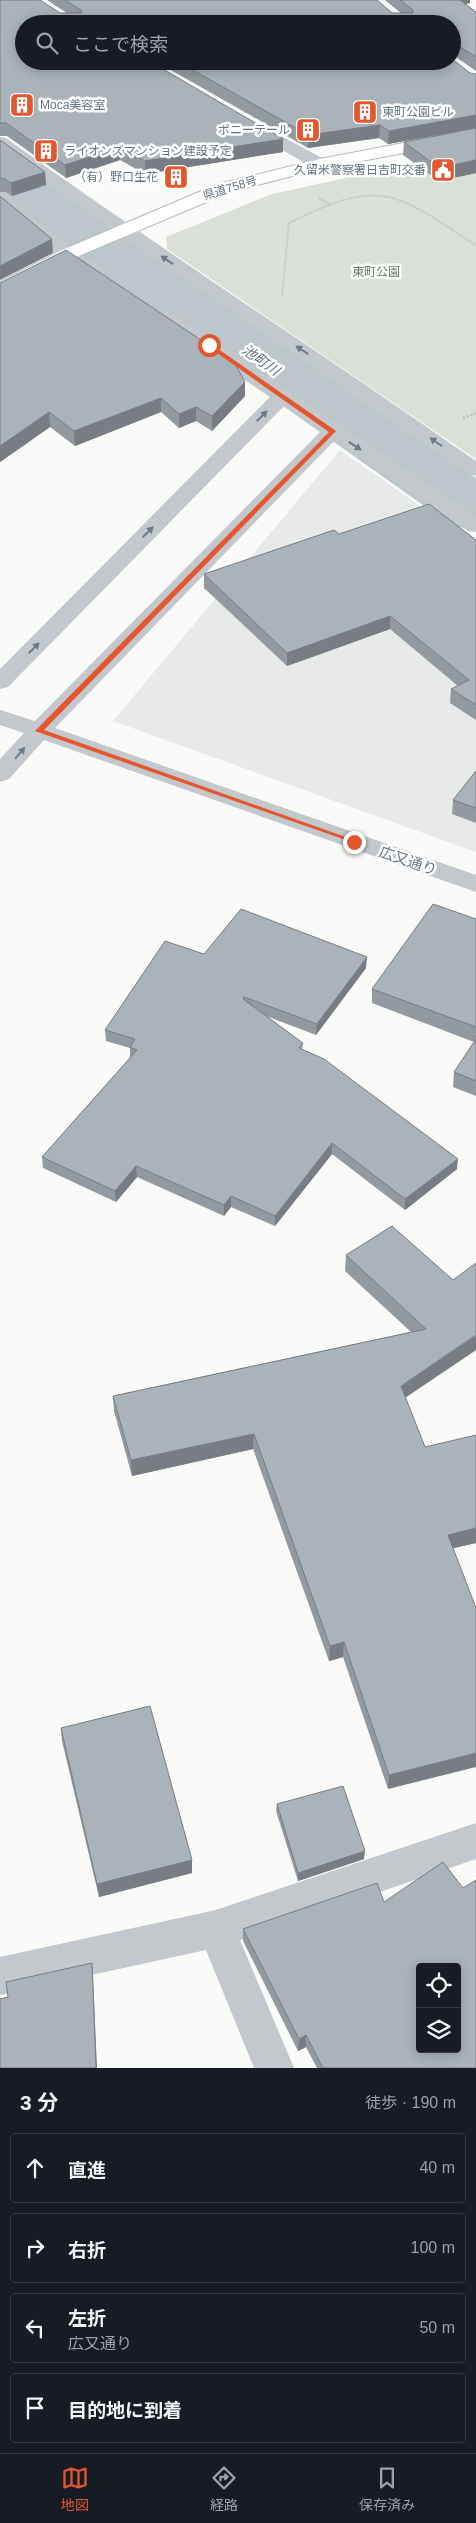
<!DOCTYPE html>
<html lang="ja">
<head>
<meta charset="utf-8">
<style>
  :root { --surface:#171b24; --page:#20242c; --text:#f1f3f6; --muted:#9ea1a6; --line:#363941; --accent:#e4572e }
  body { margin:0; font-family:Helvetica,"Noto Sans JP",sans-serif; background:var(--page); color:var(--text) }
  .controls { position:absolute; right:15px; bottom:15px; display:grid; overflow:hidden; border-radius:5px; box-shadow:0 2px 12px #0003 }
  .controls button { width:45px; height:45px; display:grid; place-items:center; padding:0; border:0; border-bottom:1px solid var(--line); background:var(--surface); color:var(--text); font:25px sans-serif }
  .stop { position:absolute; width:15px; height:15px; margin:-11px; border:4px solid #e4572e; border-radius:50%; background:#fff }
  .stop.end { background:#e4572e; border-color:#fff; box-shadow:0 1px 5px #0008 }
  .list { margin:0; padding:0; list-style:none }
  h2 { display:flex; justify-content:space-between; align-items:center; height:65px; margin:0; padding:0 20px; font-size:21px }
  h2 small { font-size:16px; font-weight:400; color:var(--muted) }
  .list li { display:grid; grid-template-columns:32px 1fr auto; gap:15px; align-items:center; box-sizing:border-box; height:70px; margin:0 10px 10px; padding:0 10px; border:1px solid var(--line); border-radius:5px }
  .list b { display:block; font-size:19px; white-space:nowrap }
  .list p { margin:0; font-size:16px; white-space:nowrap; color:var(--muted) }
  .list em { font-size:16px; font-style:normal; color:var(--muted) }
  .icon { flex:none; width:28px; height:28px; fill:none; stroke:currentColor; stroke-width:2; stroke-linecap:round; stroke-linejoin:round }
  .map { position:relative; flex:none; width:476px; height:2068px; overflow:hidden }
  .search { position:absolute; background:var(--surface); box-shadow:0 2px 12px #0003; left:15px; right:15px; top:15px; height:55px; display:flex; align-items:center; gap:12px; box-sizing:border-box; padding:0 18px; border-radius:28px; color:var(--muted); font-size:19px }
  .sheet { height:385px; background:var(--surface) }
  nav { display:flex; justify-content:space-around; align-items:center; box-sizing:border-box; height:70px; border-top:1px solid var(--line); background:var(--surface); font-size:14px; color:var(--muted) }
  nav a { display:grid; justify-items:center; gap:2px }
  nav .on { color:var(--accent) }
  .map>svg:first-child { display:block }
</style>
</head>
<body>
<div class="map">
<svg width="476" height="2068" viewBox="0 0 476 2068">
  <rect width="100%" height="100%" fill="#fafaf8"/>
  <path fill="#e8e9e9" d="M340,450l136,95v307l-363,-131z"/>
  <path fill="#dadfd7" d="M476,150v309l-309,-210 -1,-12 106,-43z"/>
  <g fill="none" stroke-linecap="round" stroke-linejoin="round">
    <path fill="#bbc7cb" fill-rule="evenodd" d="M0,154l20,5 77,59 379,260v53l-25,-6 -396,-281 -55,-45z"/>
    <defs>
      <path id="major" d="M476,129v10l-156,30 -90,23 -156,66 -74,37v-13l62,-32 156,-66 102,-25z"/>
    </defs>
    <use href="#major" stroke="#b5babe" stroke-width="2"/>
    <g stroke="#bbbfc2" stroke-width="2" stroke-dasharray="1 1" stroke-linecap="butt">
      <path d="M319,198l12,7"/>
      <path d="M282,296l7,-73c29,-14 66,-33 99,-26 31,7 61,32 88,48"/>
    </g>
    <path stroke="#bbbfc2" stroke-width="2.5" stroke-dasharray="2 2" stroke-linecap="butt" d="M463,418l13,-5"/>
    <g fill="#c3c8cc" fill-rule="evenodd">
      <path d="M251,120l75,40 3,4 -3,4h-12l-69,-39 -2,-4 2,-4z"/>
      <path d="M0,137l6,1c154,111 314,214 470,323v15l-7,-2c-156,-109 -315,-213 -469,-324z"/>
      <path d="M0,193l6,1 68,56 27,17 2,4 -2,4c-22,5 -83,-53 -101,-68z"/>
      <path d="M165,311l7,2 304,203v16l-8,-1 -133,-91 -280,288 421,147v17l-432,-152 -35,39 -9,3v-23l24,-26 -24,-8v-15l35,11 286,-290 -37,-25 -276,281 -8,2v-20l270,-272 -112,-76 -2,-4 2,-4z"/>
      <path d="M476,1823v36l-236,81 54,128h-40l-48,-118 -206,45v-38l216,-47z"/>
    </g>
    <use href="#major" fill="#fff" fill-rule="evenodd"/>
  </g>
  <g fill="#929a9f">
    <path d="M0,0l60,13h7l-20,-13h330l15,13h9l-16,-13h85v3l-5,1 11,8v59l-23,-16 -1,1v-32h-428l259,128 -138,22 -25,-14 -54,18 -59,-42h-7z"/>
    <path d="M155,61h297l24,67 -88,16 -9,-6 -71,10z"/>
    <path d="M476,128v45l-37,8 -36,-26 1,-13z"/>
    <path d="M0,140l45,32 1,13 -34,11 -6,-4h-6z"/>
    <path d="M0,283l245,113 -33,35 -16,-10 -17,7 -18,-16 -86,34 -25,-19 -50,35z"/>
    <path d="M339,534l137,6v180l-26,-17 1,-14 7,-3 -68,-57 -103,37 -83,-78v-14z"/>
    <path d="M476,771v52l-24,-9 1,-14z"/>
    <path d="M476,919v177l-23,-9 1,-15 20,-30 -102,-39v-14z"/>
    <path d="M204,954l162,14 -50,67 -50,-19 37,27 -1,6 155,120 -52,41 -73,-56 -57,72 -44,-19 -7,9 -87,-39 -21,25 -73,-34 -1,-11 88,-99v-10l-24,-7 -1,-11z"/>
    <path d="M346,1255l130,95 -71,48 20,49 51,96 -23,5 -65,241 -45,-132 -14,4 -76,-212 -121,27 -18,-65 -1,-15 298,-64 -66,-61z"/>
    <path d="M61,1728l131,132v13l-93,24 -37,-156z"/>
    <path d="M277,1804l87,55 -66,22 -22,-70z"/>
    <path d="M384,1902l92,166h-159l-11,-21 -8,4 -55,-110v-12z"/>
  </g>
  <g fill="#777d82">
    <path d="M452,0h18v3l-18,4z"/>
    <path d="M454,43l-1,12 -1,1v-11z"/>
    <path d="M476,115v13l-88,16 1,-13z"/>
    <path d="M380,125l-1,13 -71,10v-13z"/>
    <path d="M283,139v13l-138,22v-13z"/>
    <path d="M119,147l1,13 -54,18 -1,-13z"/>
    <path d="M476,160v13l-37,8v-13z"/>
    <path d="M45,172l1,13 -34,11 -1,-13z"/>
    <path d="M52,239l1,14 -53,27v-14z"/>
    <path d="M245,382v14l-33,35v-15z"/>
    <path d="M161,398v14l-86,34 -1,-15z"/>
    <path d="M196,407v14l-17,7v-14z"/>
    <path d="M49,412l1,15 -50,35v-16z"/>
    <path d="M390,616v13l-103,37v-13z"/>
    <path d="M367,957l-1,11 -50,67 1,-11z"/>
    <path d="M332,1143v11l-57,72v-10z"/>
    <path d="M458,1159l-1,10 -52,41v-11z"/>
    <path d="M136,1166l1,11 -21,25 -1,-11z"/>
    <path d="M231,1196v11l-7,9v-11z"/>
    <path d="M476,1335v15l-76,51 1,-15z"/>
    <path d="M254,1434l-1,15 -121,27 -1,-16z"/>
    <path d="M476,1528v15l-30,7 2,-15z"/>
    <path d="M344,1642l-1,15 -14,4 1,-15z"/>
    <path d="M476,1753v14l-88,22 1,-14z"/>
    <path d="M365,1851l-1,8 -66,22v-8z"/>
    <path d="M192,1860v13l-93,24 -2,-13z"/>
    <path d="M92,1963l1,14 4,91h-1z"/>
    <path d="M306,2035v12l-8,4 1,-12z"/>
  </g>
  <g fill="#aab3b9" stroke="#777d82" fill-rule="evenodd">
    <path d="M0,0h40l20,13h22l-1,-3 -16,-10h312l15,13h21v-3l-13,-10h60l16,12v45l-22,-14 -2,2v-21h-428v37h125l134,78 -138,22 -26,-14 -54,18 -59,-42h-6z"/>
    <path d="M452,59l18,14 6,1v41l-87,16 -9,-6 -72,10 -131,-74h275z"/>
    <path d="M476,128v32l-37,8 -35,-26z"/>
    <path d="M0,140l45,32 -34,11 -6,-4 -5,-1z"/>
    <path d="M0,196l52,43 -52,27z"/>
    <path d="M66,250l168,112 11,20 -33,34 -16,-9 -17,7 -18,-16 -87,33 -25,-19 -49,34v-163z"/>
    <path d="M429,504l47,36v165l-25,-16 18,-9 -79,-64 -103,37 -83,-79 130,-44 5,4z"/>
    <path d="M476,771v37l-23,-8z"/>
    <path d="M433,904l43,15v108l-104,-38z"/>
    <path d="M241,909l126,48 -50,67 -73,-27 -1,2 60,44 -4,5 25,11 134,100 -53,40 -73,-56 -57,73 -44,-20 -7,9 -88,-39 -21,25 -73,-34 95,-107 -7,-3 5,-8 -30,-9 60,-89 39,13z"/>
    <path d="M476,1039v42l-22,-9z"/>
    <path d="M392,1226l61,54 23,-17v72l-75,51 24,61 51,-12v93l-28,7 28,73v145l-87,22 -45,-133 -14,4 -76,-212 -123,26 -18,-64 313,-67 -80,-74z"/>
    <path d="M150,1706l42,154 -95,24 -36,-156z"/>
    <path d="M343,1786l22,65 -67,22 -21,-69z"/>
    <path d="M443,1862l20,26 13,-8v188h-153l-17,-33 -7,4 -56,-110 134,-46 7,19zM420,1967h37v82h-37z"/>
    <path d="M92,1963l4,105h-96v-69l8,-2 -2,-15z"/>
  </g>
  <defs><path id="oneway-solid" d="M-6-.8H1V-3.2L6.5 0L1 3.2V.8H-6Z" transform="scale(1.25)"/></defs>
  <g fill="#6a7a87">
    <use href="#oneway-solid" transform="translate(167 260) rotate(-146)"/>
    <use href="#oneway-solid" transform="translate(302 350) rotate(-146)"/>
    <use href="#oneway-solid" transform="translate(262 416) rotate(-45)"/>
    <use href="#oneway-solid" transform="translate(436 442) rotate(-145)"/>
    <use href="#oneway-solid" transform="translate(355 446) rotate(33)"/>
    <use href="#oneway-solid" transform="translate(148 532) rotate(-45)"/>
    <use href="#oneway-solid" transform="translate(34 648) rotate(-45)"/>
    <use href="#oneway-solid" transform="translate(20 753) rotate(-49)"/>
  </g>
  <path fill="#e4572e" d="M207,344h4l125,87 -292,299 313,111v3l-322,-113 294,-299 -122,-86z"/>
  <defs>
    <symbol id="building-square" viewBox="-11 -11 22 22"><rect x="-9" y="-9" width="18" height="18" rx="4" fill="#e4572e" stroke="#fff"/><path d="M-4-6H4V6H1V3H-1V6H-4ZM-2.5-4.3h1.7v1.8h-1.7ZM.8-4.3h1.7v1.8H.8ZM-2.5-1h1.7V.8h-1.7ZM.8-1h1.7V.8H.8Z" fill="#fff"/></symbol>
    <symbol id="civic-square" viewBox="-11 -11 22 22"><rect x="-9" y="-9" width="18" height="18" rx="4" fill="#e4572e" stroke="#fff"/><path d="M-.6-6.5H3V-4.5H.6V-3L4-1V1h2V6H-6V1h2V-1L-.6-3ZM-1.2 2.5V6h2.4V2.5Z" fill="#fff"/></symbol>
  </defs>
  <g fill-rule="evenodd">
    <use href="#building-square" x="8" y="91" width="28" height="28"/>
    <use href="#building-square" x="351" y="98" width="28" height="28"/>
    <use href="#building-square" x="294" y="116" width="28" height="28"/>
    <use href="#building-square" x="32" y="137" width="28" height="28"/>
    <use href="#civic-square" x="429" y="156" width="28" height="28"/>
    <use href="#building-square" x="162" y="163" width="28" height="28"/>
  </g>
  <g text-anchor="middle" stroke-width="5" stroke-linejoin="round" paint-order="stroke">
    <g font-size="12" fill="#657683" stroke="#fff" text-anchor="start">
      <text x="40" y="109">Moca美容室</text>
      <text x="382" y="116">東町公園ビル</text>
      <text x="290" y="134" text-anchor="end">ポニーテール</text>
      <text x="64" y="155">ライオンズマンション建設予定</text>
      <text x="426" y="174" text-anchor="end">久留米警察署日吉町交番</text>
      <text x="158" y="181" text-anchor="end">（有）野口生花</text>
    </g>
    <g font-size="12" fill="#657683" stroke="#fff">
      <text transform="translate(230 188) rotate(-17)" y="4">県道758号</text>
    </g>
    <g font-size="12" fill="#687a64" stroke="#fff">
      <text x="376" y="276">東町公園</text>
    </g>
    <g font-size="14" font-style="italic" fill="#60757c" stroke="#fff">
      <text transform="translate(261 360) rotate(35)" y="5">池町川</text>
    </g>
    <g font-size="15" fill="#657683" stroke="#fff">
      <text transform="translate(408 861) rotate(19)" y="5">広又通り</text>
    </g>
  </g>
</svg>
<div class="controls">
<button><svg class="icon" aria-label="locate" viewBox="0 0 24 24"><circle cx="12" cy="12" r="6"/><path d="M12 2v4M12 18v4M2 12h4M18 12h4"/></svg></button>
<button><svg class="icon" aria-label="layers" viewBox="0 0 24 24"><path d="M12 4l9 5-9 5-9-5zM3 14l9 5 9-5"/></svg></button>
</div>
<div class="stop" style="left:209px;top:345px"></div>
<div class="stop end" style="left:354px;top:842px"></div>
<div class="search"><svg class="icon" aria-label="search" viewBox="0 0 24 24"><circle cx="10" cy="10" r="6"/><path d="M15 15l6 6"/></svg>ここで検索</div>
</div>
<section class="sheet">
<h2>3 分<small>徒歩 · 190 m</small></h2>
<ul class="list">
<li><svg class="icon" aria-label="ahead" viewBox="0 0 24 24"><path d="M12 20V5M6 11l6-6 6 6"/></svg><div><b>直進</b></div><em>40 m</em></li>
<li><svg class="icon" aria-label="right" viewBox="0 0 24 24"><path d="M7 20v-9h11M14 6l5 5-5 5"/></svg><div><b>右折</b></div><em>100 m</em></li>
<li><svg class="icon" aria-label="left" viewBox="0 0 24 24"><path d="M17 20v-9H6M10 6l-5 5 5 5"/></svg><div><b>左折</b><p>広又通り</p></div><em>50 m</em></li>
<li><svg class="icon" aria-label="arrive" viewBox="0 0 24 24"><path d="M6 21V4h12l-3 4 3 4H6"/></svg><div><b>目的地に到着</b></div></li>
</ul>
</section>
<nav>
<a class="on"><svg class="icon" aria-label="map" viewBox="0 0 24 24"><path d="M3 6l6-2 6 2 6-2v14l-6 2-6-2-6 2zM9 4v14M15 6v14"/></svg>地図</a>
<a><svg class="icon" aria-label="directions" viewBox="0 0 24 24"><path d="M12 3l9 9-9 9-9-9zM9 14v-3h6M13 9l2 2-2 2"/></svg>経路</a>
<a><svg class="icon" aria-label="saved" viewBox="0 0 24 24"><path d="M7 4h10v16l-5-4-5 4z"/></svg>保存済み</a>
</nav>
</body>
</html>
